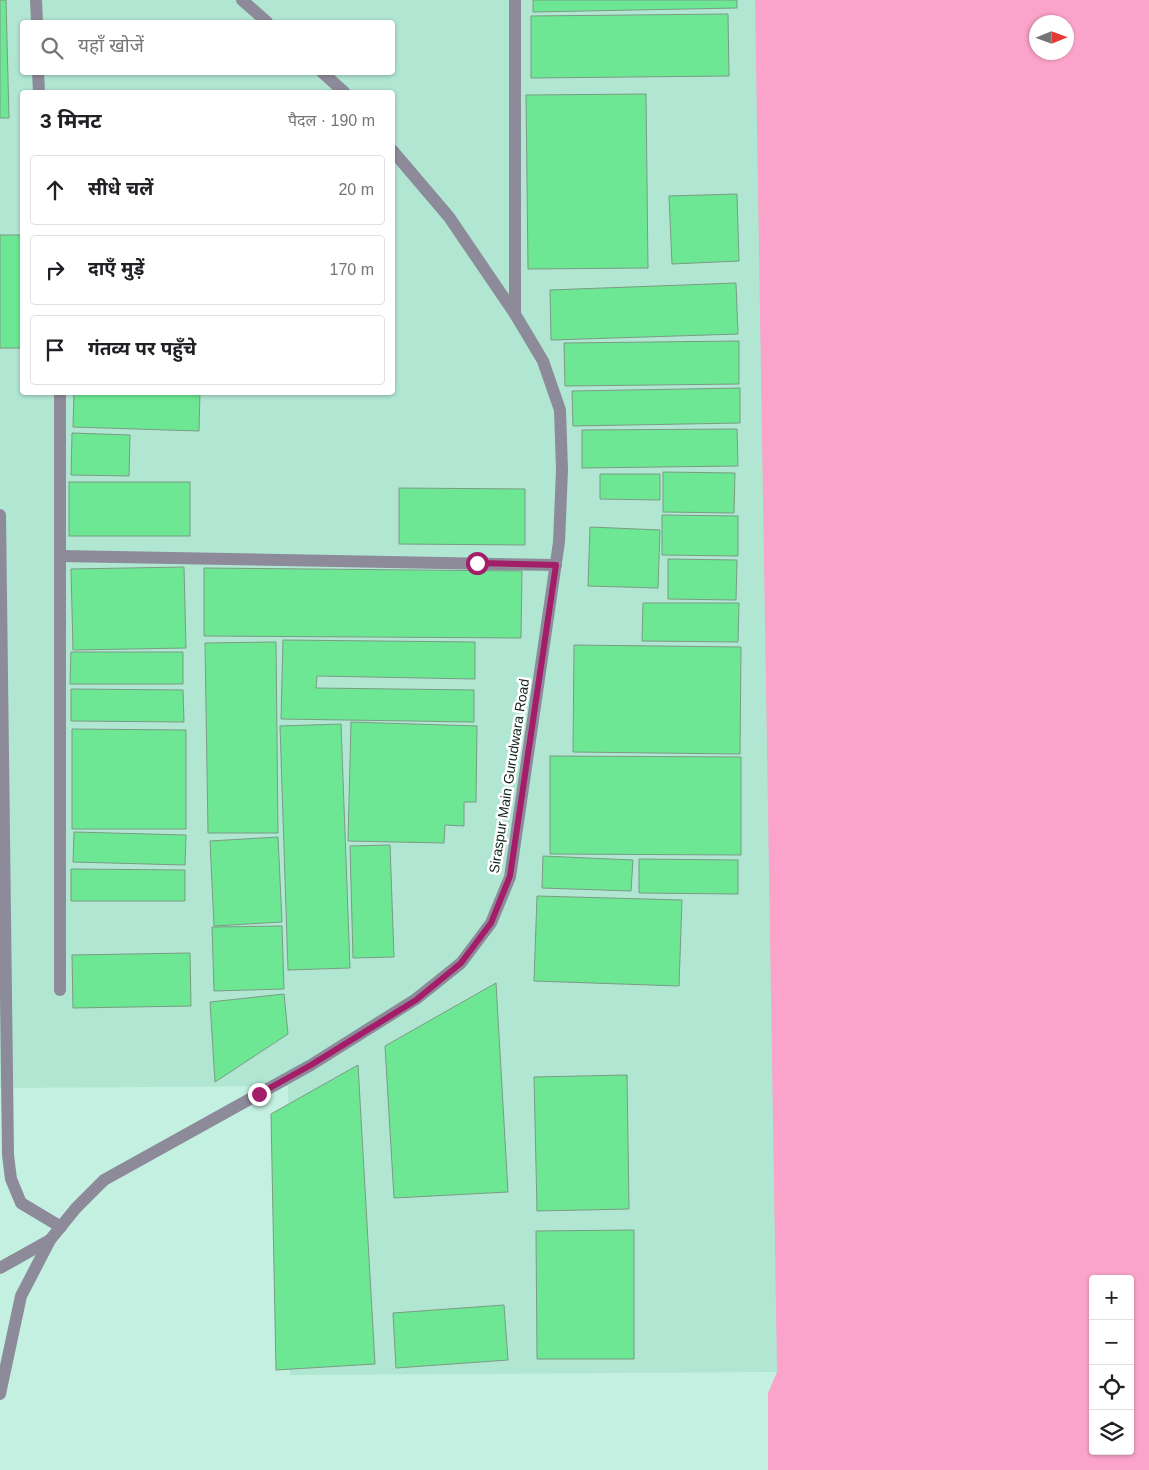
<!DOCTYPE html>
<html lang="hi">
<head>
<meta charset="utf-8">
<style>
  :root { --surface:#fff; --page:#f6f6f6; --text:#202124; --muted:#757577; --line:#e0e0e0 }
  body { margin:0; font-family:Helvetica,"Noto Sans Devanagari",sans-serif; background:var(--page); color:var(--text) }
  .controls { position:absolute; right:15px; bottom:15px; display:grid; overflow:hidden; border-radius:5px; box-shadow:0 1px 4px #0004 }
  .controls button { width:45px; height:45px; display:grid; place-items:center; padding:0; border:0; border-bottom:1px solid var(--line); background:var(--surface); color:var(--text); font:25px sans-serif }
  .compass { position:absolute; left:1029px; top:15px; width:45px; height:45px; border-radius:50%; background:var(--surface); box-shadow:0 1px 4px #0004; rotate:89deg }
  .stop { position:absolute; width:15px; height:15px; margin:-11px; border:4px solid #a31d69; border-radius:50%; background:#fff }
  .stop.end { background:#a31d69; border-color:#fff; box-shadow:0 1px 5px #0008 }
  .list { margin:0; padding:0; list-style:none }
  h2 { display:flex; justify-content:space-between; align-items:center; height:65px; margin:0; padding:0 20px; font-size:21px }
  h2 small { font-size:16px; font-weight:400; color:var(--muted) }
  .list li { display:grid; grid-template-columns:32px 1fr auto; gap:15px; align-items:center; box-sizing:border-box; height:70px; margin:0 10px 10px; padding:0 10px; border:1px solid var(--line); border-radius:5px }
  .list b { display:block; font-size:19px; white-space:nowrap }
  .list em { font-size:16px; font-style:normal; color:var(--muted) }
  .icon { flex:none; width:28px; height:28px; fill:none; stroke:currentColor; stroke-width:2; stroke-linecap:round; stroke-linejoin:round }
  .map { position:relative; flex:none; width:1149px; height:1470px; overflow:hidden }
  .search { position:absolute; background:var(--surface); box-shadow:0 1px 4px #0004; left:20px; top:20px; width:375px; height:55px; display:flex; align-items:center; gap:12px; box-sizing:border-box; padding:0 18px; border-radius:5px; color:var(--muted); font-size:19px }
  .panel { position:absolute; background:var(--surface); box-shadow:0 1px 4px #0004; left:20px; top:90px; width:375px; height:305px; border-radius:5px }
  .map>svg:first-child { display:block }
</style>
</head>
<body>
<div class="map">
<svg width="1149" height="1470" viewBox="0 0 1149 1470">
  <rect width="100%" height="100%" fill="#c4f0e1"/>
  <path fill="#b1e6d3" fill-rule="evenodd" d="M0,0h766l11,1372 -487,3 -2,-289 -288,2zM22,22h370v50h-370zM22,92h370v300h-370z"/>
  <path fill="#fba3ca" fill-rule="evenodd" d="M755,0h394v1470h-381v-77l9,-21zM1036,22h30v30h-30zM1093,1279h37v172h-37z"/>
  <g fill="#6de794" stroke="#7b9b83">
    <path d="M0,0h6l3,118h-9z"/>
    <path d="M533,0h204v8l-204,4z"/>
    <path d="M728,14l1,62 -198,2v-62z"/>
    <path d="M646,94l2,174 -120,1 -2,-174z"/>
    <path d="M737,194l2,67 -67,3 -3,-68z"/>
    <rect x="0" y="235" width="22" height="113"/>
    <path d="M736,283l2,51 -187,6 -1,-50z"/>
    <path d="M739,341v43l-174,2 -1,-43z"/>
    <path d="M740,388v35l-167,3 -1,-35z"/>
    <path d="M74,392h126l-1,39 -126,-4z"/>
    <path d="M737,429l1,37 -156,2v-38z"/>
    <path d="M72,433l58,2 -1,41 -58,-1z"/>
    <path d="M663,472l72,1 -1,40 -71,-1z"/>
    <path d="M600,474h60v26l-60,-1z"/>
    <rect x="69" y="482" width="121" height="54"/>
    <path d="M399,488l126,1v56l-126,-1z"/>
    <path d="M662,515l76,1v40l-76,-1z"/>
    <path d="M590,527l70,3 -2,58 -70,-2z"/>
    <path d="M668,559l69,1 -1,40 -68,-1z"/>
    <path d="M184,567l2,81 -113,2 -2,-81z"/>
    <path d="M204,568l318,3 -1,67 -317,-2z"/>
    <path d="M643,603h96l-1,39 -96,-1z"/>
    <path d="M283,640l192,2v37l-158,-3 -1,12 158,2v32l-193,-3z"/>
    <path d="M276,642l2,191h-70l-3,-190z"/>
    <path d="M574,645l167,2 -1,107 -167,-2z"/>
    <path d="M71,652h112v32h-113z"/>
    <path d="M71,689l112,1 1,32 -113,-1z"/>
    <path d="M351,722l126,4 -1,76h-12v24l-19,-1 -1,18 -96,-2z"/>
    <path d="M341,724l9,244 -62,2 -8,-244z"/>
    <path d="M72,729l114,1v99h-114z"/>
    <path d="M550,756l191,1v98l-191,-1z"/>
    <path d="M74,832l112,3 -1,30 -112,-3z"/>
    <path d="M278,837l4,85 -68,4 -4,-85z"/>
    <path d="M390,845l4,112 -41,1 -3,-112z"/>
    <path d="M543,856l90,4 -2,31 -89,-3z"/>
    <path d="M639,859l99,1v34l-99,-1z"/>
    <path d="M71,869l114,1v31h-114z"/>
    <path d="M537,896l145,4 -3,86 -145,-5z"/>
    <path d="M282,926l2,63 -70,2 -2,-64z"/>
    <path d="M190,953l1,53 -118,2 -1,-53z"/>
    <path d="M496,983l12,209 -114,6 -9,-152z"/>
    <path d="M284,994l4,40 -73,48 -5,-80z"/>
    <path d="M358,1065l17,299 -99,6 -5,-256z"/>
    <path d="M627,1075l2,134 -92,2 -3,-134z"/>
    <path d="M634,1230v129h-97l-1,-128z"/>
    <path d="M504,1305l4,55 -112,8 -3,-55z"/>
  </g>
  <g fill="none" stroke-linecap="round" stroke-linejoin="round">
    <g stroke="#8d8b9a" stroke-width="12">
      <path d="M36,0l1,22"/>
      <path d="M515,0v314"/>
      <path d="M38,72l1,20"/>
      <path d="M0,515l8,640 3,24 10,24 40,24"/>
      <path d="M60,556l496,9"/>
      <path d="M60,990v-598"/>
    </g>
    <g stroke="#8d8b9a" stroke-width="12">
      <path d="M242,0l25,22"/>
      <path d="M322,72l22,20"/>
      <path d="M0,1268l50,-28"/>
      <path d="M0,1394l21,-98 29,-56 26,-32 28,-28 207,-115 105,-66 45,-36 30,-40 19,-46 49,-335 3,-72 -2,-60 -17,-49 -28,-47 -66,-97 -57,-67"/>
    </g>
  </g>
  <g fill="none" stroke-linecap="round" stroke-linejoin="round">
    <path stroke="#a31d69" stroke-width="6" d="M259,1094l52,-29 105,-65 45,-37 30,-40 19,-47 46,-311 -79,-2"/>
  </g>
  <g text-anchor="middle" stroke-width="5" stroke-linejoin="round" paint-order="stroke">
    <g font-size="14" fill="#13241e" stroke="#fff">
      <text transform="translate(509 776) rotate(-81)" y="5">Siraspur Main Gurudwara Road</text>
    </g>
  </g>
</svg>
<div class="controls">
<button>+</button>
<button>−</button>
<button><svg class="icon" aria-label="locate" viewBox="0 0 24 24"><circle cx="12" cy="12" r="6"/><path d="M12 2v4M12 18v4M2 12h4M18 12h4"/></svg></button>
<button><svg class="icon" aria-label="layers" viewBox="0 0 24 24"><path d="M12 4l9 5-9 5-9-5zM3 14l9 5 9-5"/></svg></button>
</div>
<svg class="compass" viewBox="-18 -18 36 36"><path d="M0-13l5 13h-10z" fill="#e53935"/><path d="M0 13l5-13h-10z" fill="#757577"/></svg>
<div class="stop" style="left:477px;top:563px"></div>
<div class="stop end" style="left:259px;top:1094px"></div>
<div class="search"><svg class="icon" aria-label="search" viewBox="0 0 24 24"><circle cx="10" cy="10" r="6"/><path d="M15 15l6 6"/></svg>यहाँ खोजें</div>
<section class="panel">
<h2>3 मिनट<small>पैदल · 190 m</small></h2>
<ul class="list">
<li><svg class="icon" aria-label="ahead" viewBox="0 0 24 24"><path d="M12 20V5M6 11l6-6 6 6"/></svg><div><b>सीधे चलें</b></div><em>20 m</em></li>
<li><svg class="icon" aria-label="right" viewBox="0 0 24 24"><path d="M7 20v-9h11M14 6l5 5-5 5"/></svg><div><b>दाएँ मुड़ें</b></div><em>170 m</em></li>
<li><svg class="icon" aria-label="arrive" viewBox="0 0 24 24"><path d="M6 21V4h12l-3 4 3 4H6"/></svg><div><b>गंतव्य पर पहुँचे</b></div></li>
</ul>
</section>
</div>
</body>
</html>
